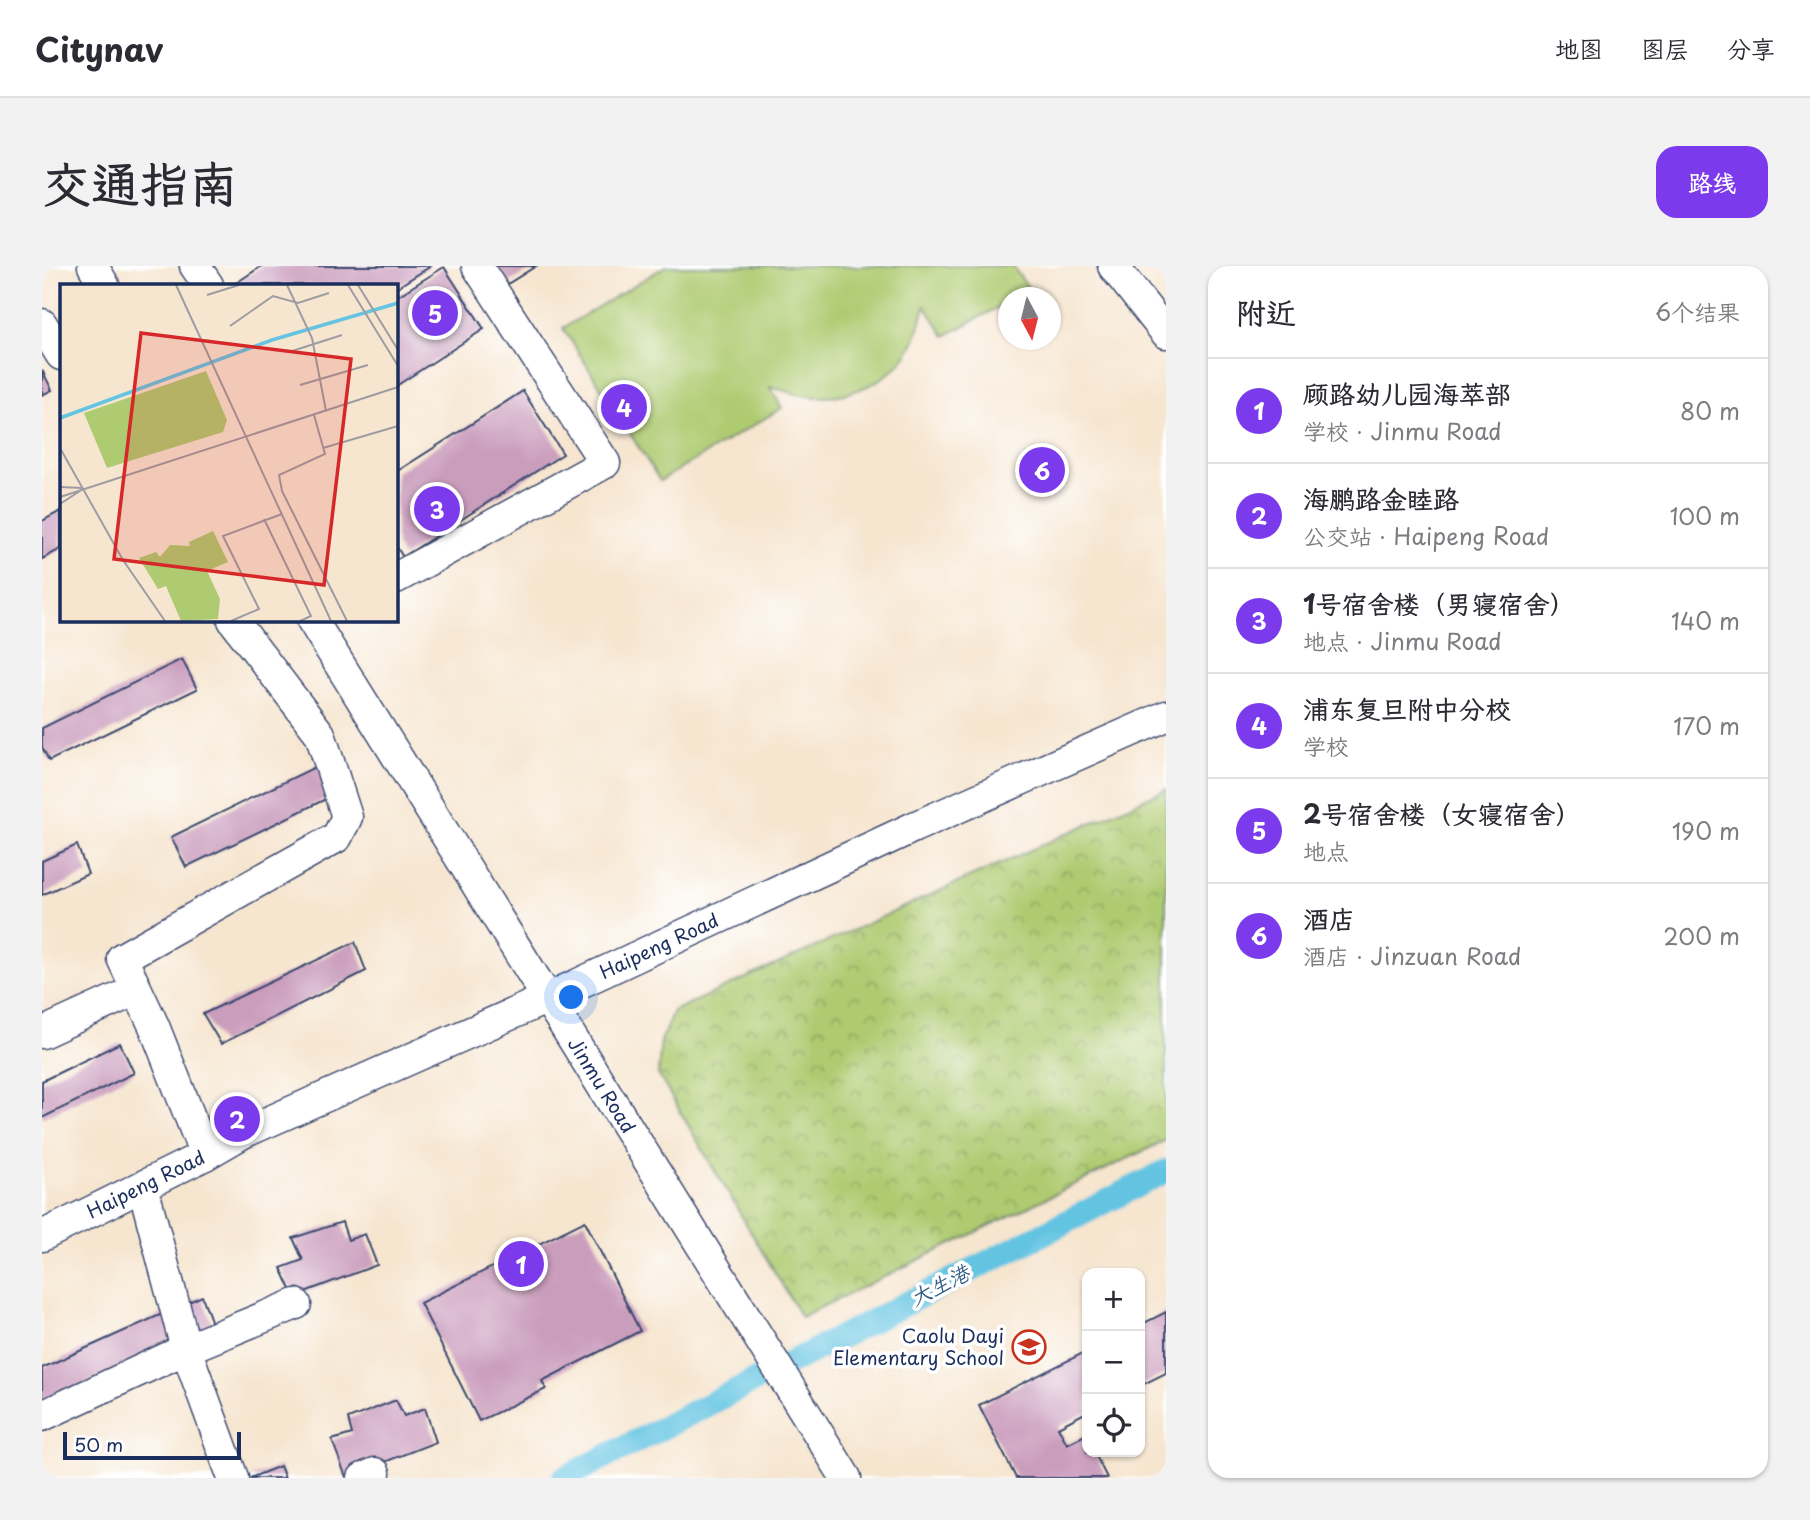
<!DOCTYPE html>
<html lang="zh">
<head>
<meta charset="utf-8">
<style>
  :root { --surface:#fff; --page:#f2f2f3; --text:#2b2b33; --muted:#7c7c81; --line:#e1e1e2; --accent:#7c3aed }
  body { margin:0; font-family:"Playpen Sans","LXGW WenKai TC",sans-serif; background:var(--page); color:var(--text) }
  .controls { position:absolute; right:21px; bottom:21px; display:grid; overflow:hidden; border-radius:14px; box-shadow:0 2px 5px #0004 }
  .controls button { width:63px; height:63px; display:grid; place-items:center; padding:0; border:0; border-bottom:2px solid var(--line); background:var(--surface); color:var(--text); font:35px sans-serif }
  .compass { position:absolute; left:956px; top:21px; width:63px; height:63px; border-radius:50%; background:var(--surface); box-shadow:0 2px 5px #0004; rotate:173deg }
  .scale { position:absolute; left:21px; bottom:18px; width:178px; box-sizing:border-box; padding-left:7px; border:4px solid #1b2f5e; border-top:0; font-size:19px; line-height:24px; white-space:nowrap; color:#1b2f5e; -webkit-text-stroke:5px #fff; paint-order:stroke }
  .you { position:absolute; left:530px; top:732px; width:24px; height:24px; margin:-18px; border:5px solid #fff; border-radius:50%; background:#1a73e8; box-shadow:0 0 0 10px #1a73e833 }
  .badge { display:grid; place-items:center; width:46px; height:46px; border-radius:50%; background:var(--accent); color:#fff; font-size:23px; font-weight:700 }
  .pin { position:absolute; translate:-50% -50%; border:4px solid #fff; box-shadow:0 2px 7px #0006 }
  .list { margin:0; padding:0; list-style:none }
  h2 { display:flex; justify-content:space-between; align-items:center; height:91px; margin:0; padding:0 28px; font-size:30px }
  h2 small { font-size:23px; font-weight:400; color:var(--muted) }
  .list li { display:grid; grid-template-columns:46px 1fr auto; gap:21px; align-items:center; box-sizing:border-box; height:105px; padding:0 28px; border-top:2px solid var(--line) }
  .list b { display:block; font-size:26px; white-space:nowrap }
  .list p { margin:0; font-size:23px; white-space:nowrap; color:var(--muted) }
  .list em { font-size:23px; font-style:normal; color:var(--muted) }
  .icon { flex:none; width:38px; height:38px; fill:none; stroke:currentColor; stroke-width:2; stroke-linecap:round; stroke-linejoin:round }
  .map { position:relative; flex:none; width:1124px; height:1212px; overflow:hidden; border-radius:21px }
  header { display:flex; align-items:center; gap:42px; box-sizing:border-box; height:98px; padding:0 35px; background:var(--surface); border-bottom:2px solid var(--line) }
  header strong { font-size:33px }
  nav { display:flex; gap:38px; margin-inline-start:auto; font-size:24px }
  .intro { display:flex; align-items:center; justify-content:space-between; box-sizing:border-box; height:168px; padding:0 42px }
  h1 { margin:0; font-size:49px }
  .button { padding:18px 32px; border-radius:21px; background:var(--accent); color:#fff; font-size:24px; font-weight:700 }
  main { display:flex; gap:42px; padding:0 42px }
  aside { flex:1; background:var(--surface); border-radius:21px; box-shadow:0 2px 5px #0004 }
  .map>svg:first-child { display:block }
</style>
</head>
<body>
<header>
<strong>Citynav</strong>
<nav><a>地图</a><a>图层</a><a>分享</a></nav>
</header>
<div class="intro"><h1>交通指南</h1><a class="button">路线</a></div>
<main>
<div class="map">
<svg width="1124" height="1212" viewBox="0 0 1124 1212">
  <defs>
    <pattern id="park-crowns" width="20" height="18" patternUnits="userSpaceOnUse" patternTransform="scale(1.75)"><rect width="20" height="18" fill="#afcb71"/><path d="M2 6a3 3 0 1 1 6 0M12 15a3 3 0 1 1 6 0" fill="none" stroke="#8ea560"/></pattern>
  </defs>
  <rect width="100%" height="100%" fill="#fff"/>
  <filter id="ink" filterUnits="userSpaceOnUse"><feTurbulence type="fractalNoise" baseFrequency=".0143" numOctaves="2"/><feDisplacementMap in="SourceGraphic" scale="14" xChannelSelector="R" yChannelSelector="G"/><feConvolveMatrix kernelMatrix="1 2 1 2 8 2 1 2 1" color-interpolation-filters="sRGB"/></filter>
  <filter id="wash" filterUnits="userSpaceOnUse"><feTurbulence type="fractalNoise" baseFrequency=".00686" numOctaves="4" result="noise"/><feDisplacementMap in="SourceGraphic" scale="28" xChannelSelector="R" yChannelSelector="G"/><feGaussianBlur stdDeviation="1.57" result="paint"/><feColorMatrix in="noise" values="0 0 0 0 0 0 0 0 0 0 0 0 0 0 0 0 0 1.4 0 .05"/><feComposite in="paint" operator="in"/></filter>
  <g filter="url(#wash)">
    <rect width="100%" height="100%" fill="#f6e5cf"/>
    <path fill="#afcb71" stroke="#657d68" stroke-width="2" d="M624,0h346l18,24 -14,7 -8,1v4l-63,34 -20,-30c-5,18 -8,35 -20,51 -21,28 -64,44 -98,39 -12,-2 -25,-6 -37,-9l12,21 -122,73 -97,-153z"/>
    <path fill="url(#park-crowns)" stroke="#657d68" stroke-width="2" d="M1124,523v351l-365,177 -143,-243 3,-33 12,-30z"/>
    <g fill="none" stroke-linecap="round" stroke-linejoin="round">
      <path stroke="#64c4e2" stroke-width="24" d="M522,1212l602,-307"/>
    </g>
    <g id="blocks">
      <g fill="#ca9dbd">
        <path d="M220,0h169l-35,22v-3h-163z"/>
        <path d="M445,0h49l-35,22z"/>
        <path d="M402,1l40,62 -88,57v-89z"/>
        <path d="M0,104l10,20 -10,5z"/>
        <path d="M481,125l40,63 -160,103 -7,-11v-74z"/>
        <path d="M19,245v38l-19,10v-38z"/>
        <path d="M140,393l15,30 -148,72 -7,-14v-19z"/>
        <path d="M277,499l15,30 -148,72 -15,-30z"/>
        <path d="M35,579l11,29 -46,21v-34z"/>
        <path d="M313,676l11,29 -145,73 -18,-30z"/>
        <path d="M78,777l14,30 -92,45v-37z"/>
        <path d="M543,955l55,110 -98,50 4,8 -67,32 -59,-118z"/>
        <path d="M300,956l6,18 17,-6 12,31 -83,31 -13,-28 22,-8 -10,-22z"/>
        <path d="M160,1030l11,30 -171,77v-35z"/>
        <path d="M1124,1046v61l-26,13v-61z"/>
        <path d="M1045,1085v61l-29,15 9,17 18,-9 2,17h7l13,26h-91l-37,-73z"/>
        <path d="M354,1134l8,16 21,-8 11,34 -90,35 -14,-37 20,-6 -4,-15z"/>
        <path d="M238,1200l5,12h-35z"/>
      </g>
    </g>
  </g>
  <g filter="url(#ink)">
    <use href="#blocks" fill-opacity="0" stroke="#3c4a6f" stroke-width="2"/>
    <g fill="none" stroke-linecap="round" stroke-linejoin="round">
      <defs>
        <g id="minor">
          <path d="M51,0l11,19"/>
          <path d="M153,0l13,19"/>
          <path d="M1071,0l53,67"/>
          <path d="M0,58l19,31"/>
          <path d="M354,312l209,-115 -128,-197"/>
          <path id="s1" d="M270,354l534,858"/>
          <path d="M0,767l94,-43"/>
          <path d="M163,889l-51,-129 -32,-68 215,-121 10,-20 -27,-83 -87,-114"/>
          <path d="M101,921l43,162 47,129"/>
          <path id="s2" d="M0,970l163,-81 38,-22 305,-135 366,-171 252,-111"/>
          <path d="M0,1150l144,-67 110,-45"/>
          <path d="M321,1212l12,-5"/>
        </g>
      </defs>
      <use href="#minor" stroke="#3c4a6f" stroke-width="33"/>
      <use href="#minor" stroke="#fff" stroke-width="30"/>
    </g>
  </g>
  <defs>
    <symbol id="school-ring" viewBox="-11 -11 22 22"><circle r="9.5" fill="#fff" stroke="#c8321e" stroke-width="1.5"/><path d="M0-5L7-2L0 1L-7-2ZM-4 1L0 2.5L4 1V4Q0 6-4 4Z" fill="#c8321e"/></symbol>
  </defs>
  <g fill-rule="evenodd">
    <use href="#school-ring" x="968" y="1062" width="38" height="38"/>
  </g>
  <g text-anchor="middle" stroke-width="7" stroke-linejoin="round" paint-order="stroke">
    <g font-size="19" fill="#1b2f5e" stroke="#fff">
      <text dy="7" stroke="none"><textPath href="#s2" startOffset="682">Haipeng Road</textPath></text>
      <text dy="7" stroke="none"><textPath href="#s1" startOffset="548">Jinmu Road</textPath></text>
      <text dy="7" stroke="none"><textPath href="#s2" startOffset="116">Haipeng Road</textPath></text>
    </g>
    <g font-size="19" fill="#1b2f5e" stroke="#fff" text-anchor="end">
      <text x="962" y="1077">Caolu Dayi<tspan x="962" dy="22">Elementary School</tspan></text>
    </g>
    <g font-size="21" font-style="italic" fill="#315c86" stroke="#fff">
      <text transform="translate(898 1020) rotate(-27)" y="7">大生港</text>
    </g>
  </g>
  <g transform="translate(18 18)">
    <rect width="338" height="338" fill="#f6e5cf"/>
    <path d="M153,247l15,31 -21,9 13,28 -2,20 -37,2 -15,-35 -8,3 -19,-31 17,-6 4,5 10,-12 20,1 -1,-4z" fill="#afcb71"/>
    <path d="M146,87l21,49 -4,12 -116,36 -23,-55z" fill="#afcb71"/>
    <path fill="none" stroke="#64c4e2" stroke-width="3.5" d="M0,134l212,-78 126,-37"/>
    <path fill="none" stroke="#9e9ca2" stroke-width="2" d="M116,1l155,336M227,1l25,53 14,73M288,1l50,81M298,1l40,65M147,11l32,-10M170,42l43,-30 25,7 31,-10M229,68l53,-17M240,101l68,-20M254,131l11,39 -46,21 3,16 65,130M0,164l63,112 42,61M263,164l75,-22M0,203l22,1M0,213l338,-110M0,220l20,-13M204,235l47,97 -11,5M171,337l28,-12 -36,-73 59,-22"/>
    <path fill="#d62828" fill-opacity="0.15" stroke="#d62828" stroke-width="3.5" d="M81,49l210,26 -27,226 -210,-26z"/>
    <rect width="338" height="338" fill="none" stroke="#1b2f5e" stroke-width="3.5"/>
  </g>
</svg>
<div class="controls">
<button>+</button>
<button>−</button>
<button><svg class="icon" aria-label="locate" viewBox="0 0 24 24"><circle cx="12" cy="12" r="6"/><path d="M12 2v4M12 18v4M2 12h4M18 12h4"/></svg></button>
</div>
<svg class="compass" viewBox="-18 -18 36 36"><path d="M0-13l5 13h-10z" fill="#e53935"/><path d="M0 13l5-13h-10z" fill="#7c7c81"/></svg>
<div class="scale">50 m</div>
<div class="you"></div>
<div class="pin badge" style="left:479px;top:998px">1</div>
<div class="pin badge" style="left:195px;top:853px">2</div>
<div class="pin badge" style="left:395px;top:243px">3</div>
<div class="pin badge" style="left:582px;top:141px">4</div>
<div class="pin badge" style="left:393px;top:47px">5</div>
<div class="pin badge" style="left:1000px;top:204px">6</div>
</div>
<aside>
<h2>附近<small>6个结果</small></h2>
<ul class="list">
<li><span class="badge">1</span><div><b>顾路幼儿园海萃部</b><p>学校 · Jinmu Road</p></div><em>80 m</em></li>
<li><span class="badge">2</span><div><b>海鹏路金睦路</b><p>公交站 · Haipeng Road</p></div><em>100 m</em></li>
<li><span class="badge">3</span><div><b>1号宿舍楼（男寝宿舍）</b><p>地点 · Jinmu Road</p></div><em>140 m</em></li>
<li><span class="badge">4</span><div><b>浦东复旦附中分校</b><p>学校</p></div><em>170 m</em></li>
<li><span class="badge">5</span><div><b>2号宿舍楼（女寝宿舍）</b><p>地点</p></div><em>190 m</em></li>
<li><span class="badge">6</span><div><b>酒店</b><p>酒店 · Jinzuan Road</p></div><em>200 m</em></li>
</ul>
</aside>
</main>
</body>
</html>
